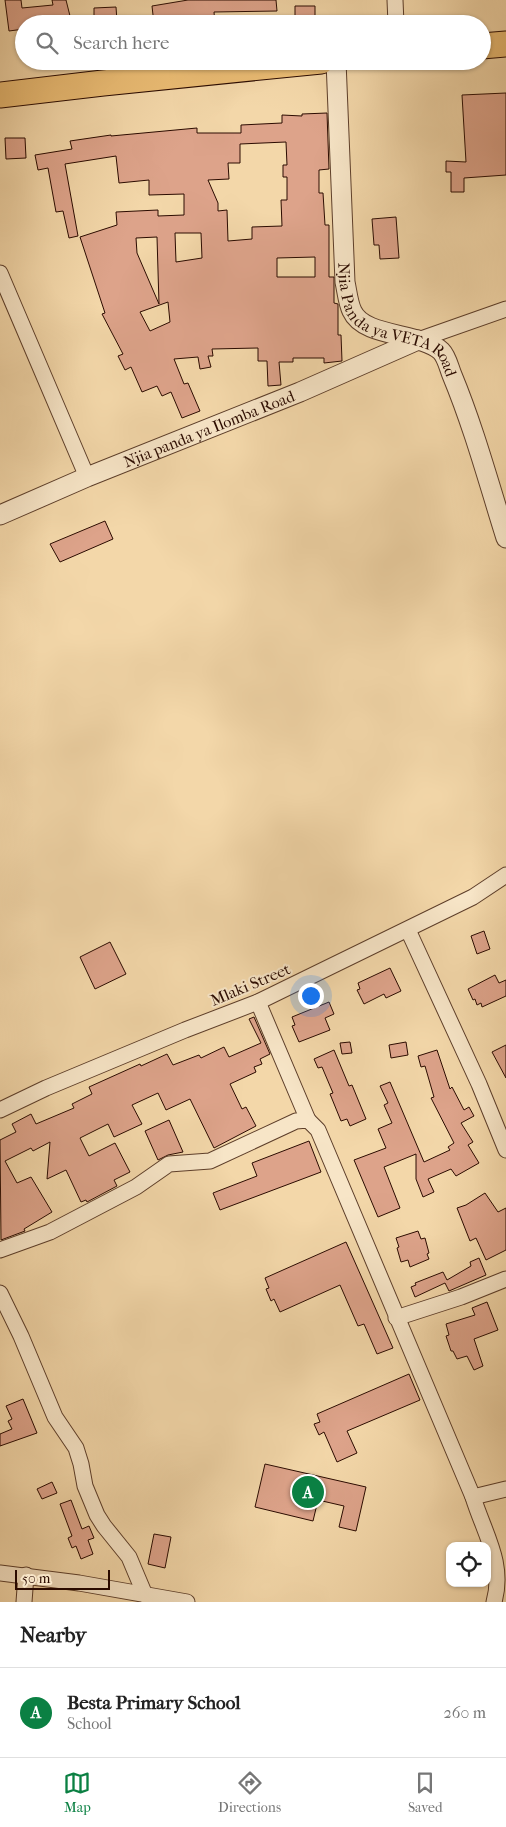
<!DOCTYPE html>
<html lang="en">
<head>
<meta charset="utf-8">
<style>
  :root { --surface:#fff; --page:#f6f6f6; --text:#222; --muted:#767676; --line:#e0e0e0; --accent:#0b8043 }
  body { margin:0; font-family:"IM FELL French Canon",serif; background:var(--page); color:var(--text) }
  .controls { position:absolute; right:15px; bottom:15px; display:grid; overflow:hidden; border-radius:10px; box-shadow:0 1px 4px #0004 }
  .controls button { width:45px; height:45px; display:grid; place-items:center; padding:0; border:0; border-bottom:1px solid var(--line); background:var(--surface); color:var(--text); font:25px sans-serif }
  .scale { position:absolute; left:15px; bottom:12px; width:95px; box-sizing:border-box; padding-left:5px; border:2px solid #2b0b00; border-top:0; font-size:14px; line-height:18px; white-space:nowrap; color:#2b0b00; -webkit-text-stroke:4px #f7e5c7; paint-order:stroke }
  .you { position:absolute; left:310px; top:995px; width:18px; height:18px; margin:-12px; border:4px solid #fff; border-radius:50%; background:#1a73e8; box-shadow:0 0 0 8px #1a73e833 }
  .badge { display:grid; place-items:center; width:32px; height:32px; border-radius:50%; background:var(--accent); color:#fff; font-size:16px; font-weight:700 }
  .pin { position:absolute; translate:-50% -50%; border:2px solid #fff; box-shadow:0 1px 5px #0006 }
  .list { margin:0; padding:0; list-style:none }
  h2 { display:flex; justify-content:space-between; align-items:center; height:65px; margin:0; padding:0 20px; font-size:21px }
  h2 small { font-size:16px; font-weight:400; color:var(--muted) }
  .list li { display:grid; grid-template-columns:32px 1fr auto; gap:15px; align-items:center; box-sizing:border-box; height:90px; padding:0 20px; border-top:1px solid var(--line) }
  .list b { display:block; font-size:19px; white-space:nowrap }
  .list p { margin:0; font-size:16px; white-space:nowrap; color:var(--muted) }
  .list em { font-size:16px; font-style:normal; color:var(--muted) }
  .icon { flex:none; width:28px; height:28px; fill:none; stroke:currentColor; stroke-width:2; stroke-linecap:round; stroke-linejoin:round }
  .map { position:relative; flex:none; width:506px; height:1602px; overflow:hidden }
  .search { position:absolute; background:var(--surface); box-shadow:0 1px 4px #0004; left:15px; right:15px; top:15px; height:55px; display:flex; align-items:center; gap:12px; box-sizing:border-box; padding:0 18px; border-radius:28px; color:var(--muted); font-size:19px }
  .sheet { height:155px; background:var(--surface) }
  nav { display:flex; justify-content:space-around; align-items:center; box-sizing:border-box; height:70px; border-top:1px solid var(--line); background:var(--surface); font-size:14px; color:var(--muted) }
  nav a { display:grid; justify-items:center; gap:2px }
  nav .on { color:var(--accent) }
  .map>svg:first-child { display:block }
</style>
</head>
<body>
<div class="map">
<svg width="506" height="1602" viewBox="0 0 506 1602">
  <rect width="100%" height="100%" fill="#f3d7a9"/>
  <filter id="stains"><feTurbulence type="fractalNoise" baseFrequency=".004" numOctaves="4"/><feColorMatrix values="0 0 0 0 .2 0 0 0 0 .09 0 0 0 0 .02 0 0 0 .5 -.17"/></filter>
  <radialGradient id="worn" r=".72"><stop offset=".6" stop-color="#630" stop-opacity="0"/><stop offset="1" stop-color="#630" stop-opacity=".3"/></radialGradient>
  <g fill="#dda38a" stroke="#2b0b00" fill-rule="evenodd">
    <path d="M5,0h16l1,8 31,-3 -1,-5h14l4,16 -27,8h-19v5l-15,2z"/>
    <path d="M188,0h88l1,11 -63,1 1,12h-61l-2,-18z"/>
    <path d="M295,6h20v14l-20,1z"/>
    <path d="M116,7l1,14h-9v3h-14v-16z"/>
    <path d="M506,93v82l-42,3v14h-13v-20h-5v-11l20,1 -4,-67z"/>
    <path d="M327,113l2,56 -10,1v23h4l2,32h4v52h5v26l4,1v31h3l1,26 -18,2v-5h-31v4h-14l2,23 -13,1 -1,-25h-9v-13l-46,1 1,7h-5l3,11 -11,2 -2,-12 -24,2 10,25 4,-1 12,28 -18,7 -11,-26 -9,4 -5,-10 -15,6 -11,-25 -6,3 -7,-14 5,-2 -21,-40 3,-1 -25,-76 37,-12 -1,-13 42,-2v6l26,-1v-21l-35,1v-15l-30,3 -3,-27 -51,8 13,72 -9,2 -6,-27 -7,1 -8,-44 -10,2 -3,-15 37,-6 -2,-8 41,-6v1l86,-8v5h44v-8l41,-2v-8l20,1v-2zM286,142l1,23h-4v12h4v23h-6l1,26 -30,1v12l-24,2 -1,-31 -9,1v-8l-10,-23 21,-1 -1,-16h12v-19zM175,233h26l1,25 -26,4zM157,237l2,67 -22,-51 -1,-15zM315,257v20h-38v-19zM168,302l2,20 -20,9 -10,-19z"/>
    <path d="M5,138h20l1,20 -20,1z"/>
    <path d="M396,217l3,41 -19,1 -1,-14h-5l-2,-26z"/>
    <path d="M105,521l8,18 -53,23 -10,-18z"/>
    <path d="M484,931l6,18 -13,5 -6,-18z"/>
    <path d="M110,942l16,32 -31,15 -15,-32z"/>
    <path d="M390,968l11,23 -15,7 -2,-4 -20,10 -7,-14 3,-1 -2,-6z"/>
    <path d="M495,975l4,8 7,-3v16l-24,11 -1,-4 -4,2 -2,-6 -2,1 -5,-11z"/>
    <path d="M329,1002l5,12 -9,4 5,12 -31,12 -7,-16 3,-1 -3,-8z"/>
    <path d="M254,1017l16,37 -10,5 2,5 -8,3 2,5 -26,12 12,25 4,-2 10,19 -42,22 -24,-49 -24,11 -8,-17 -26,12 10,19 -28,13 -6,-13 -28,14 9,18 26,-13 15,29 -16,8 3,6 -30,16 -1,-2 -5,2 -15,-32 -19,9 3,-37 -17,9 -2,-3 -26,13 12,22 14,-6 21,35 -28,17 1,2 -24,9 -1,-100 16,-8 -4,-8 19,-10 5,10 38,-16 -2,-4 20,-10 -3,-7 51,-23 1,2 26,-12 6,11 26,-10 2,3 23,-11 5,10 32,-14 -12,-24z"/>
    <path d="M350,1042l2,11 -10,1 -2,-11z"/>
    <path d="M406,1042l2,13 -17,3 -2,-13z"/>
    <path d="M506,1045v33l-14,-26z"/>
    <path d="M334,1050l15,36 3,-1 14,34 -16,7 -3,-7 -6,2 -11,-27 3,-1 -11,-26 -4,1 -4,-9z"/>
    <path d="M437,1050l13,39 2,-2 12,23 5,-3 5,9 -13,7 12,19 -5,3 11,18 -23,13 -5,-7 -23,10 6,13 -11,5 -7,-18v-25l-32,13 16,41 -22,9 -24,-57 32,-12 -8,-19 14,-6 -8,-18 4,-2 -8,-17 10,-4 34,80 26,-12 -2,-3 6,-4 -23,-45 3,-1 -9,-31 -4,1 -3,-11z"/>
    <path d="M169,1120l14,32 -15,3 -10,5 -13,-29z"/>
    <path d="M309,1141l12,31 -101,38 -7,-17 44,-17 -5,-13z"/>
    <path d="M485,1193l13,19 8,-4v42l-20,10 -10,-22 -6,3 -13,-33 9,-3z"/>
    <path d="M418,1231l3,8 4,-1 4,15 -2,1 2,5 -19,8 -2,-7 -7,2 -4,-14 2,-1 -3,-9z"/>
    <path d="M346,1242l47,106 -16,6 -13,-30 -6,2 -18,-41 -60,27 -6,-13 -3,2 -5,-12 3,-1 -4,-10z"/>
    <path d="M479,1258l7,17 -37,16 -4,-8 -30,14 -4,-10 5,-2 -1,-2 28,-11 4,8 24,-14 -1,-4z"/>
    <path d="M487,1302l11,28 -24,9 9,27 -9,4 -7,-14 -10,3 -4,-8h-2l-5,-15 3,-1 -3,-11 29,-9 -3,-7z"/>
    <path d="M409,1374l11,26 -73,31 10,22 -20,9 -13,-30 -5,3 -5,-11 6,-2 -3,-8z"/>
    <path d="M23,1399l14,34 -37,13v-12l12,-5 -4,-8 4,-2 -6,-13z"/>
    <path d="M265,1464l101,23 -10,44 -17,-4 5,-21 -26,-6 -5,21 -58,-14z"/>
    <path d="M52,1482l5,11 -15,6 -5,-10z"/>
    <path d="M71,1500l11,29 7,-3 5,12 -6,2 5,14 -12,5 -5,-13 -4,2 -4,-10 4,-2 -12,-32z"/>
    <path d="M154,1534l17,3 -6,31 -17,-4z"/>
  </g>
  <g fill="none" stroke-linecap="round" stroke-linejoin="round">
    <defs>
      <g id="minor">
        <path d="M395,0l1,24"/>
        <path d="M0,273l87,204"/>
        <path d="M418,340l88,-31"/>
        <path d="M408,930l71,154 27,66"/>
        <path d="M258,1002l50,118"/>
        <path d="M0,1110l46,-22 139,-58 73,-28 215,-105 33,-22"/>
        <path d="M0,1250l50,-18 86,-45 33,-23 41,-3 86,-40 12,-1 10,10 155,367c11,36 32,66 21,105"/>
        <path d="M0,1293l21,43 34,81 21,31 5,16 4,22 12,29 7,11 25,31 16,38"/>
        <path d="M396,1318l65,-21 45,-18"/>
        <path d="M473,1497l33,-8"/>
        <path d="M0,1573l79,10 108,19"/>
        <path d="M24,1602l2,-27"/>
      </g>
      <g id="tertiary">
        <path id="s1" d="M336,61l9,221c2,9 3,21 7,29 12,27 68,21 89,40 6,6 8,17 11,24 22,53 37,109 54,163"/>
        <path id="s2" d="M0,515l87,-38 213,-85 118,-52"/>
      </g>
      <g id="trunk">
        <path d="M482,46l24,-2"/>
        <path d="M0,95l103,-12 218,-22"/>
      </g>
    </defs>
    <use href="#minor" stroke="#5d3e2a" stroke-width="17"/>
    <use href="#tertiary" stroke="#5d3e2a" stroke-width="21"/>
    <use href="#trunk" stroke="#2b0b00" stroke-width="27"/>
    <use href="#minor" stroke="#f7e5c7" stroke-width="15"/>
    <use href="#tertiary" stroke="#f7e5c7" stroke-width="19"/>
    <use href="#trunk" stroke="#eabc74" stroke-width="25"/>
  </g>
  <g text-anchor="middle" stroke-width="4" stroke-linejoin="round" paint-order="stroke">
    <g font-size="16" fill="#2b0b00" stroke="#f7e5c7">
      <text dy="6" stroke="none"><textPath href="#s1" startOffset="290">Njia Panda ya VETA Road</textPath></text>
      <text dy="6" stroke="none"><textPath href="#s2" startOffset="226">Njia panda ya Ilomba Road</textPath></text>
      <text transform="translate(250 984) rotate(-23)" y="6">Mlaki Street</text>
    </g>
  </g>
  <rect width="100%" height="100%" filter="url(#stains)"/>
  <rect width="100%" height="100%" fill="url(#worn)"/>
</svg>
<div class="controls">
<button><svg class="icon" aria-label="locate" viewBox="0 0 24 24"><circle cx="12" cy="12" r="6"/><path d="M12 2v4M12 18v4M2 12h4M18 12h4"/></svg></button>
</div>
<div class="scale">50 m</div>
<div class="you"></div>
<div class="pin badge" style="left:308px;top:1492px">A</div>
<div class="search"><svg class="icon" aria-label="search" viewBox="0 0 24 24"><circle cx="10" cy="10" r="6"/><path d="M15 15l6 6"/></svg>Search here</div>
</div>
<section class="sheet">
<h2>Nearby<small></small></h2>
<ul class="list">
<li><span class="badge">A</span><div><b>Besta Primary School</b><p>School</p></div><em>260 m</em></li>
</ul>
</section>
<nav>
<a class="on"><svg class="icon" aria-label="map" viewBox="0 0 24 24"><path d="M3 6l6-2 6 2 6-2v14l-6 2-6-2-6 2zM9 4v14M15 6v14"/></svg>Map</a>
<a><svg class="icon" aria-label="directions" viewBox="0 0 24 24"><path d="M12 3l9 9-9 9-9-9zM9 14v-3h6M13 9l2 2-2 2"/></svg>Directions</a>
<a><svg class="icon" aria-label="saved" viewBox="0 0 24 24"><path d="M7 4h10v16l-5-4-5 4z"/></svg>Saved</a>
</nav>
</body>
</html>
